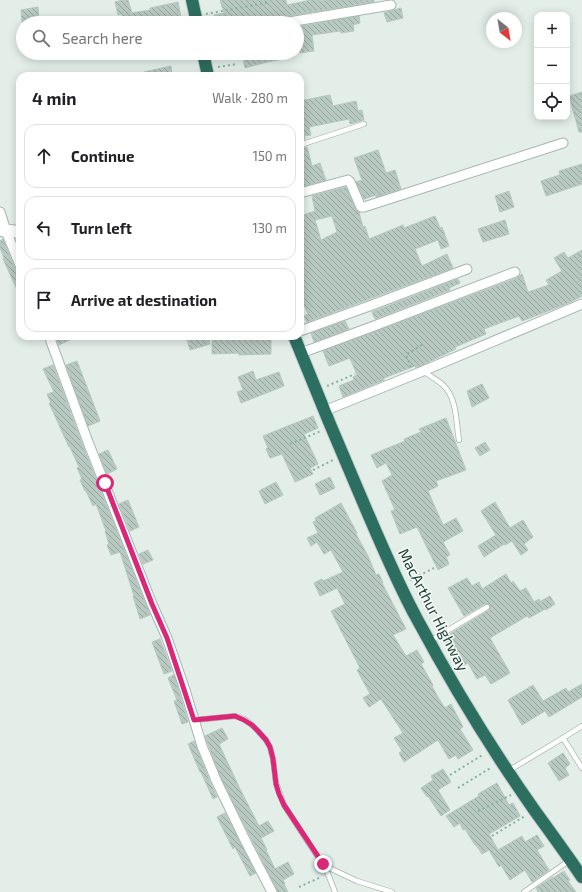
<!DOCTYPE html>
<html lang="en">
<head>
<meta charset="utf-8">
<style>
  :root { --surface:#fff; --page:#f6f6f6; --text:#202124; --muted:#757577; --line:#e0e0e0 }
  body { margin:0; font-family:"Exo 2",sans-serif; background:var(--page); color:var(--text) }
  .controls { position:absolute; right:12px; top:12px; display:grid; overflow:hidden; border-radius:8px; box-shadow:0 2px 10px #0003 }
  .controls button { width:36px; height:36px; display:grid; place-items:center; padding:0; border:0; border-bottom:1px solid var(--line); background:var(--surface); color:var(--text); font:20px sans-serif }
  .compass { position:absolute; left:486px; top:12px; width:36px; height:36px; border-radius:50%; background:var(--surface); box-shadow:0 2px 10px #0003; rotate:149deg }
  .stop { position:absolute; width:12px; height:12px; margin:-9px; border:3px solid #db2777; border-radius:50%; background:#fff }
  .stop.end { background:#db2777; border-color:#fff; box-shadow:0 1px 4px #0008 }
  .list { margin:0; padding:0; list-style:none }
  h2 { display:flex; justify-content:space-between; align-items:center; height:52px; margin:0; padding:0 16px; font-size:17px }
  h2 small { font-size:13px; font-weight:400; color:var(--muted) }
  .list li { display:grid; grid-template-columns:26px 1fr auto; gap:12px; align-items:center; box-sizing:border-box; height:64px; margin:0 8px 8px; padding:0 8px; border:1px solid var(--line); border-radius:12px }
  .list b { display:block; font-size:15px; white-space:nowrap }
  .list em { font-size:13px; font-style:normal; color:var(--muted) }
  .icon { flex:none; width:22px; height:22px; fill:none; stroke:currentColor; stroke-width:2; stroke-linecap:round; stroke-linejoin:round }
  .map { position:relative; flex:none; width:582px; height:892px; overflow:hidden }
  .search { position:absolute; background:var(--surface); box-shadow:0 2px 10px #0003; left:16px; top:16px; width:288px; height:44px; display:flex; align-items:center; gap:10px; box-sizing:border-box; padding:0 14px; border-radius:22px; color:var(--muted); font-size:15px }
  .panel { position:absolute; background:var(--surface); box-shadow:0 2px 10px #0003; left:16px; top:72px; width:288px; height:268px; border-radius:12px }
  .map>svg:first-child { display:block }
</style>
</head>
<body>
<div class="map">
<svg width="582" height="892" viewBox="0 0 582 892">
  <defs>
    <pattern id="building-back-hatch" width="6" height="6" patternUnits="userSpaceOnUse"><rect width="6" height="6" fill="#b8c9c2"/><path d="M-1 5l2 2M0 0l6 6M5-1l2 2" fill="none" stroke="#95a59f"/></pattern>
  </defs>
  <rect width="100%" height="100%" fill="#e3eee9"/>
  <g fill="url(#building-back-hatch)" stroke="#b5c8c0" fill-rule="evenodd">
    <path d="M123,0h5l4,13 18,-3v-2l28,-6 4,20 -5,1h-46l-1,-4 -7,1 -1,-6 -4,1 -3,-13z"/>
    <path d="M220,0h66l1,5 24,-5h8v1l9,-1h46v2l-92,15 -4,2 -18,4h-45l-1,-8 10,-2z"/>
    <path d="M38,7l1,13 -17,2 -1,-12z"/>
    <path d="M401,8l2,10 -16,4 -3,-9z"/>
    <path d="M359,16l1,7 -7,2 1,6 -13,2 -1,-2 -28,4 2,16 -14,2 -2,-17h-1v-9z"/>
    <path d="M242,53h50l1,4 -26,5 -22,6z"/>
    <path d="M171,66l1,10h-28v-4z"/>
    <path d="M582,92v40h-3l-10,-36z"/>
    <path d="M330,95l3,11 23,-5 2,10 4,-1 2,10 -14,4 -1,-5 -40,8 2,8 -7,1 1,3 -5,2v-40z"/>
    <path d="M307,147l5,19 8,-3 6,17 -26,7v-38z"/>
    <path d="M378,150l8,23 9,-3 6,19 -25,8v-2l-12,4 -8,-17 6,-2 -8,-22z"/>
    <path d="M582,164v20l-36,12 -5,-15 19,-6 -1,-4z"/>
    <path d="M346,187l10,23 3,2 4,15 2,-1 4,13 34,-14 1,3 31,-12 5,12 2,-1 7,19 -8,3 -3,-9 -23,9 7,17 25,-12 6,14 -146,54 -3,-6 4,-2 -8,-18v-80l15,-5 -3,-15zM332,216l5,16 -16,8 -6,-20z"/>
    <path d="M509,191l5,16 -14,5 -5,-16z"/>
    <path d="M505,220l4,14 -26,8 -5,-13z"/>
    <path d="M3,239l11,28 3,3 3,1v25l-17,-37 1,-1 -4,-10v-7z"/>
    <path d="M582,250v46l-11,6 -15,6 -34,13 -3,-5 -35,13 2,5 -31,13 1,2 -40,19 -1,-2 -31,12v2l-41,17 -4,-11 15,-6 -1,-3 4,-2 -7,-17 -21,8 -6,-15 194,-73 5,-4 6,18 21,-7 -3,-5 16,-9 -8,-13 10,-6 4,6z"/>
    <path d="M458,279l2,4 -11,5 1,2 -75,29 -3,-7z"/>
    <path d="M345,321l4,8 -35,13 -3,-9z"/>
    <path d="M55,336h23l-19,9z"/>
    <path d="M186,336h22l2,8 -20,6z"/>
    <path d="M271,337v17l-32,1v-2l-27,1v-16z"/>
    <path d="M77,361l23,60 -12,5 -22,-61z"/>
    <path d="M53,365l28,76 69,174 -10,4 -7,-23h1l-14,-44 -9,3 -4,-10 2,-1 -4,-13h1l-10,-27 -3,2 -7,-15h-1l-5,-11 2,-1 -5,-11 2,-1 -9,-20h-1l-20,-44h2l-4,-9 7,-2 -11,-23z"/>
    <path d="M253,371l3,9 23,-8 5,14 -43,17 -4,-11 6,-2 -5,-13z"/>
    <path d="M482,384l7,14 -17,9 -5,-16z"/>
    <path d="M313,416l5,12 -14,6 14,30 -8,4 3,6 -18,8 -13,-28 -12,4 -4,-9 2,-1 -5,-12z"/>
    <path d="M446,418l20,52 -30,11 2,5 -10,5 15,34 13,-7 7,13 -20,11 7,13 -4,2 3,7 -11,6 -21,-43 -17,7 -9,-23 4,-1 -13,-29 10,-6 -6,-12 -9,5 -6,-13 34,-14 -1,-2 17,-7 -2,-3z"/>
    <path d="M485,442l5,8 -10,6 -5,-8z"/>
    <path d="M108,450l9,19 -10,5 -8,-20z"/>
    <path d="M330,477l5,11 -15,7 -5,-11z"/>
    <path d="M276,482l7,13 -18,9 -6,-13z"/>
    <path d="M128,500l11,27 -9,4 -11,-27z"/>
    <path d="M495,502l15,26 13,-8 10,17 -9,7 4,6 -7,5 -9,-14 -7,4 -1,-1 -20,13 -6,-11 18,-11 -15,-24z"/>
    <path d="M341,503l16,30 -1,1 12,22 8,19 3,-1 4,9h-1l24,46 -13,6 13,21 11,-6 7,12 -3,2 12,21 -1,1 7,13 6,9 6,-4 12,23 -3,2 13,21 -15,9 -2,-4 -7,4 -11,-19 -34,22 -5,-9 3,-2 -8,-13 9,-5 -22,-34 -12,8 -6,-9 7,-4 -13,-24 3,-2 -29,-57 14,-7 -8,-16 -17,8 -6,-13 8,-4 1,2 20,-9 -12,-22 -7,4 -7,-12 -6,4 -4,-8 11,-5 -5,-11 3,-1 -1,-3z"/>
    <path d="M148,550l5,10 -10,4 -4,-10z"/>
    <path d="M506,574l5,9 2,-2 7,10 6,-3 8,14 5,-3 6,10 -16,9 -2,-2 -37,22 20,35 -19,11 -6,-9 -8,4 -9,-16 -6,3 -6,-11 -2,1 -11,-18 46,-28 1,-2v-3l-2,-1h-3l-21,12 -16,-28 19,-10 5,8 7,-4 3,7z"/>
    <path d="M550,596l5,8 -9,6 -5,-9z"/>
    <path d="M160,639l12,32 -8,3 -12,-32z"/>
    <path d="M174,675l14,47 -6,2 -8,-23 3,-1 -9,-22z"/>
    <path d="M582,684v13l-33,20 -4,-6 -23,14 -14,-25 25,-15 10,16 23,-13 2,4z"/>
    <path d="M222,728l6,11 -9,5 21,45 19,37 9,-5 6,10 -13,7 6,12h-1l9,19 13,-7 6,12 -11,6 2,3 -1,1 4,8h-10l-57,-114 -13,-34 -3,-8z"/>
    <path d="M194,741l16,41 7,15 -4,2 -12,-27h-1l-12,-28z"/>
    <path d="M563,753l7,11 -5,4 4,7 -10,6 -11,-18z"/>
    <path d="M443,769l8,13 -13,8 12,20 -9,6 -13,-20 -1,1 -6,-9 12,-8 -2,-4z"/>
    <path d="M497,783l12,22 4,-2 7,13 -31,18 9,16 24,-14 3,6 12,-7 7,11 -7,4 12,20 -17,12 -7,-12 -15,10 -9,-15 -2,2 -10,-17 -7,4 -6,-9h-1l-10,-16 -2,1 -3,-7 -6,4 -8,-11 33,-20 -1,-2z"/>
    <path d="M225,813l31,60 -6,3 -15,-29 -2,2 -16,-32z"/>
    <path d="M564,871l6,9 -2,1 8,11h-38l-2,-4 17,-11v1z"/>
  </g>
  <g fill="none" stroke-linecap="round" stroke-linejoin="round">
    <defs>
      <g id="lane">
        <path d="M300,145l64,-21"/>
        <path d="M423,371c7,5 15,9 21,15 13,13 12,36 15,54"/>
        <path d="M430,641l57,-34"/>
        <path d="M195,720l40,-4 9,3 8,6 6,6 8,9 4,7 3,12 3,24 8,22 39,60 5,9 7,18"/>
        <path d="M563,738l19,-12"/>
        <path d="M508,771l55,-33 19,30"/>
        <path d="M323,865l34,16 35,11"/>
        <path d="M524,892l46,-32"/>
      </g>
      <g id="street">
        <path d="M283,23l108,-18"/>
        <path d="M300,193l48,-13 2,2 10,23 1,2h3l199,-64"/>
        <path d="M0,212l6,19 14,34"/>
        <path d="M300,331l72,-26 95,-36"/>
        <path d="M49,336l39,106 64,162 15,34 18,52 17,56 14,34 30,62 26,50"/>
        <path d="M301,353l73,-27 141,-54"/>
        <path d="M324,411l99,-40 159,-67"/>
      </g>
      <path id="secondary" d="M0,230l20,2"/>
      <g id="highway">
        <path d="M192,0l5,23"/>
        <path d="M203,53l5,23"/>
        <path d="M294,336c24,60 49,120 75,180 15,35 30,70 48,103 36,67 75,131 118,192 16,22 32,44 47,66"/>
      </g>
    </defs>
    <use href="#lane" stroke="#a5b6b0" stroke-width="6"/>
    <use href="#street" stroke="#a5b6b0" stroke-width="11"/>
    <use href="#secondary" stroke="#a1bab1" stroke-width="14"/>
    <use href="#highway" stroke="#c1cac7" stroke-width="14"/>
    <g stroke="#83b3a3" stroke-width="2" stroke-dasharray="2 3" stroke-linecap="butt">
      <path d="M206,14l64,-12"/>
      <path d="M218,67l19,-3"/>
      <path d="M411,367l-5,-12 1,-1 16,-10"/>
      <path d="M327,386l28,-12"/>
      <path d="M290,444l31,-13"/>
      <path d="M313,470l20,-10"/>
      <path d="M410,580l24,-12"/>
      <path d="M450,775l34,-21"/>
      <path d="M458,788l34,-21"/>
      <path d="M478,811l33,-16"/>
      <path d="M492,836l33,-20"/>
      <path d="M299,887l22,-10"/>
    </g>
    <use href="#lane" stroke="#fff" stroke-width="4.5"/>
    <use href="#street" stroke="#fff" stroke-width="9"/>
    <use href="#secondary" stroke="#fff" stroke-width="12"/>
    <use href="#highway" stroke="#2c6e60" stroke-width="12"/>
  </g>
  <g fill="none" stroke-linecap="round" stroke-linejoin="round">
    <path stroke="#db2777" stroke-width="5" d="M105,483l47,121 15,34 27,82 41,-4 9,4 8,5 6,6 8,9 4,7 3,12 3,25 3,10 5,11 39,59"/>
  </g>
  <g text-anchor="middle" stroke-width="3" stroke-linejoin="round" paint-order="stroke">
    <g font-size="15" fill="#224038" stroke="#f4faf7">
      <text transform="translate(433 610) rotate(63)" y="5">MacArthur Highway</text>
    </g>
  </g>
</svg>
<div class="controls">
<button>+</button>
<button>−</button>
<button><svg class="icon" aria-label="locate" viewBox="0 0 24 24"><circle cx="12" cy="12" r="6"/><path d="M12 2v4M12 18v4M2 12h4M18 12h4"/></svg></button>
</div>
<svg class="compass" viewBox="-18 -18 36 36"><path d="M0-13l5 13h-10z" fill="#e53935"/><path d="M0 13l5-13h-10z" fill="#757577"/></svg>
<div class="stop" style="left:105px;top:483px"></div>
<div class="stop end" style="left:323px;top:864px"></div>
<div class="search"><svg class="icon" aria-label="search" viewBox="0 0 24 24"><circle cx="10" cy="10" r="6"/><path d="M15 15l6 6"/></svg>Search here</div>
<section class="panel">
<h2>4 min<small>Walk · 280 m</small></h2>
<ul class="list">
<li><svg class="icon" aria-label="ahead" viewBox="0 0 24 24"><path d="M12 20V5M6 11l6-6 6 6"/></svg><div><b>Continue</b></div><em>150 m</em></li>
<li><svg class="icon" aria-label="left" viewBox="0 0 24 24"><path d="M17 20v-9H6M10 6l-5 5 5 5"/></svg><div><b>Turn left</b></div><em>130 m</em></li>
<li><svg class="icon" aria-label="arrive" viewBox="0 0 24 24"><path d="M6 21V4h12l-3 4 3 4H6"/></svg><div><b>Arrive at destination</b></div></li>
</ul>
</section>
</div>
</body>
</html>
